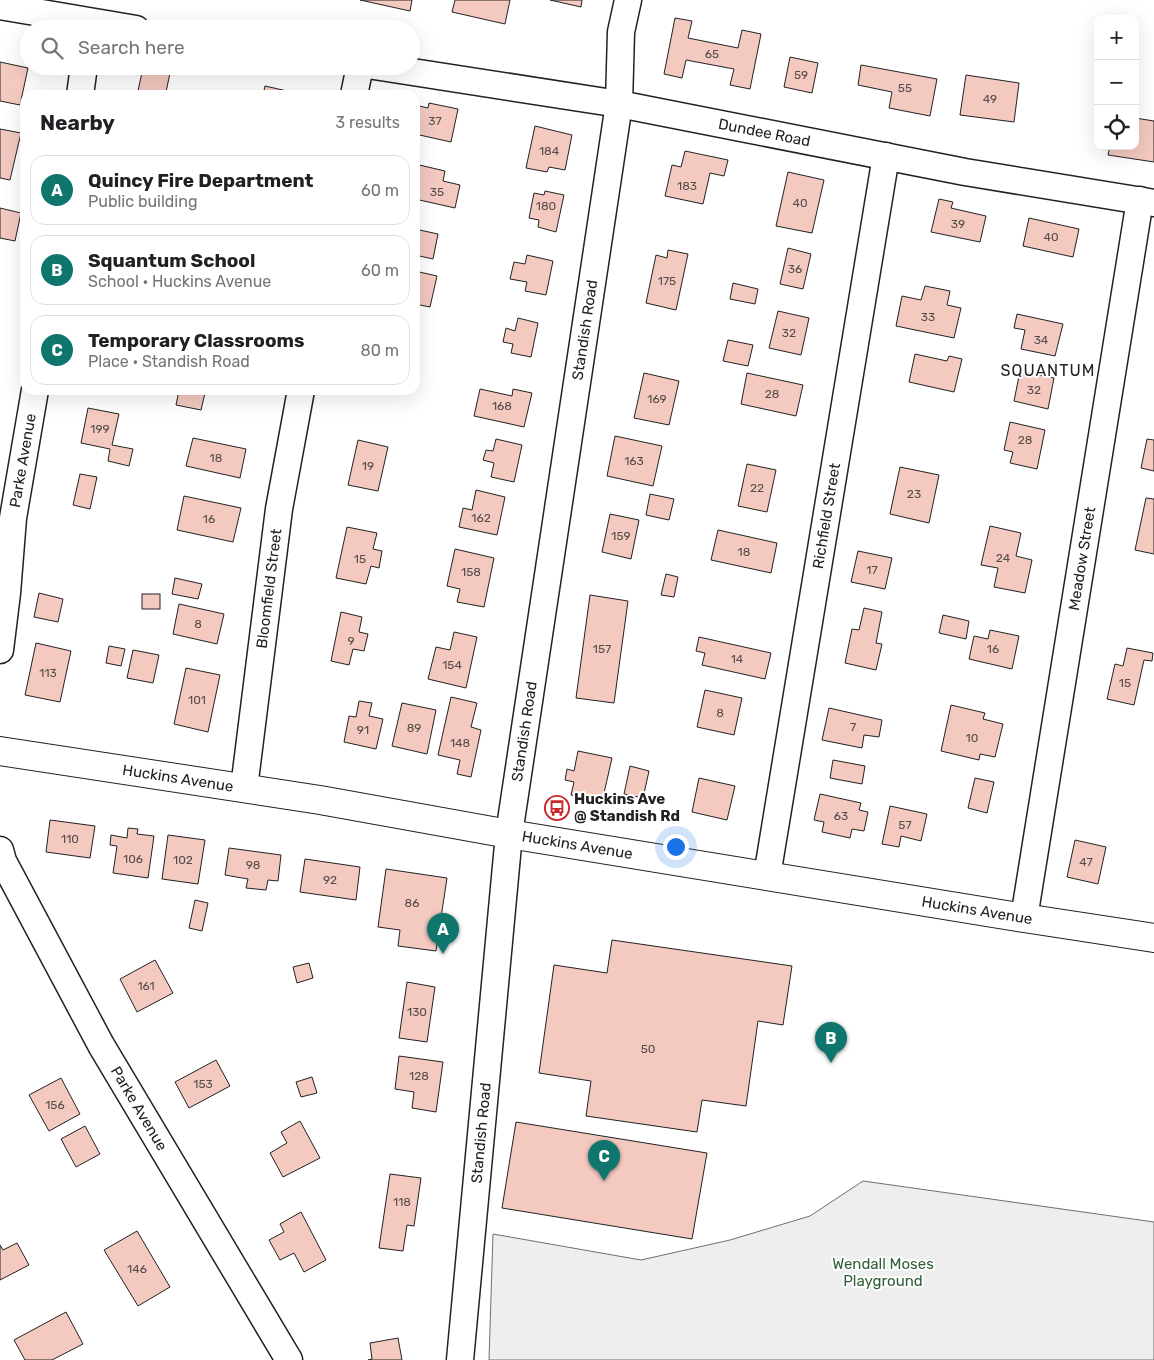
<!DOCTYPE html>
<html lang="en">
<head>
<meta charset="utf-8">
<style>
  :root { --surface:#fff; --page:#f2f2f2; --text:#202124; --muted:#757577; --line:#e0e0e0; --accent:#0f766e }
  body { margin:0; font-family:Rubik,sans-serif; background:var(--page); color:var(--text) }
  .controls { position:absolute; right:15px; top:15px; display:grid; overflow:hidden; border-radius:10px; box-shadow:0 5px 20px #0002 }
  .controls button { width:45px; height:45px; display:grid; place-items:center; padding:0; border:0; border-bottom:1px solid var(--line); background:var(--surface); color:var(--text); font:25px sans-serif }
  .you { position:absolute; left:675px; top:846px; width:18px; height:18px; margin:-12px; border:4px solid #fff; border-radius:50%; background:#1a73e8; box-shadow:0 0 0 8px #1a73e833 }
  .badge { display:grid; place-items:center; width:32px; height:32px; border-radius:50%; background:var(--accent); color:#fff; font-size:16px; font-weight:700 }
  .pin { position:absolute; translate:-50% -41px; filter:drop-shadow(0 1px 2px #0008) }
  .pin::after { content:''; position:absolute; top:26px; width:18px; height:15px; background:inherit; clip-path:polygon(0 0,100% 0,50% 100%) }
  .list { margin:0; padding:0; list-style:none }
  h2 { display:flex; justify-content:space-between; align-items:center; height:65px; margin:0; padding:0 20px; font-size:21px }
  h2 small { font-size:16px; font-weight:400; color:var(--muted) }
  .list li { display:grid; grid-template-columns:32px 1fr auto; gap:15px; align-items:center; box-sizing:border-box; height:70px; margin:0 10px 10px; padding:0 10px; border:1px solid var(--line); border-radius:15px }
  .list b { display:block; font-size:19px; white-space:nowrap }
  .list p { margin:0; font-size:16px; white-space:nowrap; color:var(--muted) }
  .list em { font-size:16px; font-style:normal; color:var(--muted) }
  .icon { flex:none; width:28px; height:28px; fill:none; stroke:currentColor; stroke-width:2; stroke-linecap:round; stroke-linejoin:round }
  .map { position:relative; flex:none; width:1154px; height:1360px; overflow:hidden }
  .search { position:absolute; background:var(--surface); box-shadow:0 5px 20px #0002; left:20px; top:20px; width:400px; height:55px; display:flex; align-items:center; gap:12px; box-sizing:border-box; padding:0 18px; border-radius:28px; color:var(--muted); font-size:19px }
  .panel { position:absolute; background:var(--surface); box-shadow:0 5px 20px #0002; left:20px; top:90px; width:400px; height:305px; border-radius:15px }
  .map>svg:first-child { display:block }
</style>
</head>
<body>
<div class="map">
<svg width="1154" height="1360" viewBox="0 0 1154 1360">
  <rect width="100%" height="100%" fill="#fff"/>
  <path fill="#eee" stroke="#6f6f6f" d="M863,1181l291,41v138h-665l4,-126 148,26 89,-20 80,-24z"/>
  <g fill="#f3c9c0" stroke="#222">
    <path d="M360,0h52l-2,11z"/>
    <path d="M455,0h55l-5,24 -53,-12z"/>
    <path d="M550,0h32l-1,7z"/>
    <path d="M675,18l17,3 -4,17 50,10 4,-18 19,4 -11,55 -20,-4 4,-16 -48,-9 -4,18 -18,-4z"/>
    <path d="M790,57l28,6 -6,30 -28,-6z"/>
    <path d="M0,62l28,6 -8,37 -20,-4z"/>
    <path d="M861,65l76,14 -7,37 -41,-8 3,-16 -34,-7z"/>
    <path d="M143,68l27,5 -4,19 13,3h-42z"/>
    <path d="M966,75l53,8 -5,39 -54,-7z"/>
    <path d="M265,86l31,7 -1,2h-32z"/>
    <path d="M429,103l29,6 -7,33 -36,-8v-29l13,3z"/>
    <path d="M1135,118l19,3v41l-46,-7 2,-9h25z"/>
    <path d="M535,126l37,9 -7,35 -16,-3 -2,5 -21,-4z"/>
    <path d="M0,129l21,4 -11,47 -10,-2z"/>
    <path d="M685,151l43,9 -4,16 -14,-3 -7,31 -38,-8 7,-31 9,2z"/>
    <path d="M415,164l30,7 -2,10 17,4 -5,23 -40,-9z"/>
    <path d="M788,172l36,8 -12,53 -36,-7z"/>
    <path d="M545,191l19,4 -8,37 -18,-5 1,-7 -10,-2 5,-25 10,2z"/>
    <path d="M939,199l14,3 -2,6 35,8 -6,26 -49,-10z"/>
    <path d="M0,208l21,5 -6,28 -15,-3z"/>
    <path d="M1029,218l50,11 -6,28 -50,-11z"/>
    <path d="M415,229l23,5 -5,25 -18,-4z"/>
    <path d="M788,248l23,6 -8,35 -23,-5z"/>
    <path d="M668,250l20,4 -12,56 -30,-7 10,-48 11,3z"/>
    <path d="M527,255l26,6 -7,34 -21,-4 2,-9 -17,-3 4,-17 11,2z"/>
    <path d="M415,271l22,5 -7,31 -15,-3z"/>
    <path d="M733,283l25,6 -3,15 -25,-5z"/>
    <path d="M925,286l25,5 -3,14 14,3 -7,30 -58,-12 6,-30 19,4z"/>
    <path d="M778,311l31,7 -8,37 -32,-7z"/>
    <path d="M1017,314l46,10 -8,32 -34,-7 4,-19 -11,-2z"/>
    <path d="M518,318l20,5 -7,34 -20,-4 2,-9 -10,-2 3,-14 9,3z"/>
    <path d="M728,340l25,5 -5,21 -25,-5z"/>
    <path d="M915,354l32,7 2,-5 13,3 -8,33 -45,-10z"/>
    <path d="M1020,371l34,7 -6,31 -34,-8z"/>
    <path d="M644,373l35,8 -10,44 -35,-7z"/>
    <path d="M747,373l56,12 -7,31 -55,-12z"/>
    <path d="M480,389l32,7 1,-7 19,4 -8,34 -50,-11z"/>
    <path d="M179,390l26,3 -4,17 -25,-5z"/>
    <path d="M88,408l31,6 -7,31 21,4 -4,17 -21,-5 2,-12 -29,-6z"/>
    <path d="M1010,422l35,8 -8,39 -27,-6 3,-11 -9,-2z"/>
    <path d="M615,436l47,10 -9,40 -46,-10z"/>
    <path d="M193,438l53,11 -6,29 -54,-12z"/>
    <path d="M496,439l26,6 -8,37 -23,-5 3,-14 -11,-3 3,-10 7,1z"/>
    <path d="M1147,439l7,1v31l-13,-3z"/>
    <path d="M358,440l30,7 -10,44 -30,-6z"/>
    <path d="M747,464l29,6 -9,42 -29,-6z"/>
    <path d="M900,467l39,8 -10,48 -39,-9z"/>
    <path d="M80,474l17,3 -7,32 -17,-4z"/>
    <path d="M476,490l29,7 -8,38 -38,-8 4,-19 9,2z"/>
    <path d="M650,494l24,5 -5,21 -23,-5z"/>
    <path d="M184,496l57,12 -8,34 -56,-12z"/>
    <path d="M1146,498l8,1v55l-19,-4z"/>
    <path d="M610,514l29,6 -8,39 -29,-7z"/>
    <path d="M990,526l31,7 -5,23 16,4 -7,33 -31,-6 4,-19 -17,-3z"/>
    <path d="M347,527l30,6 -4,16 9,2 -3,17 -8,-2 -5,18 -30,-6z"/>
    <path d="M718,530l59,13 -6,30 -60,-13z"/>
    <path d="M455,549l39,9 -10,49 -27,-5 3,-13 -13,-3z"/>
    <path d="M858,551l34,7 -7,31 -34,-7z"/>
    <path d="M666,574l12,3 -4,20 -13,-2z"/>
    <path d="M175,578l27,6 -4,15 -26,-5z"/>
    <path d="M39,593l24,6 -5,23 -24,-5z"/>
    <rect x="142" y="594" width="18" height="15"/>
    <path d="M590,595l38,6 -14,102 -38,-5z"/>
    <path d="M179,604l45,10 -7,30 -44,-10z"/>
    <path d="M864,608l18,4 -6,31 6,1 -6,26 -31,-7 7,-34 7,1z"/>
    <path d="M341,612l21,5 -3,15 9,2 -4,17 -11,-2 -4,16 -18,-4z"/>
    <path d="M943,615l26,6 -3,18 -27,-6z"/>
    <path d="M990,630l29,6 -7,33 -43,-10 5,-23 14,3z"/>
    <path d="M454,632l23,5 -11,51 -38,-9 8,-32 14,3z"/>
    <path d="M699,637l72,16 -6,26 -63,-14 3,-12 -9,-2z"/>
    <path d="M36,643l35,8 -11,51 -35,-7z"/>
    <path d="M109,646l16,3 -4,17 -15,-3z"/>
    <path d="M1127,648l26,5 -1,8 -8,-1 -10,45 -27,-6 8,-35 8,2z"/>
    <path d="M133,650l26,5 -6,28 -26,-5z"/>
    <path d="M186,668l34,7 -12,57 -34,-8z"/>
    <path d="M705,690l37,8 -8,37 -37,-8z"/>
    <path d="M451,697l26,6 -6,24 10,3 -10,47 -14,-3 3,-14 -22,-5z"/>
    <path d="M359,701l13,2 -3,13 14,3 -7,30 -32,-7 5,-26 7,1z"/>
    <path d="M402,703l34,7 -9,44 -35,-8z"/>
    <path d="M951,705l34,8 -2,6 20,5 -8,33 -15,-3 -1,6 -38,-9z"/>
    <path d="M829,708l53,12 -3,17 -15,-2 -2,13 -40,-8z"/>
    <path d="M578,751l34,7 -10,44 -31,-7 3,-13 -9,-2 2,-11 7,2z"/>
    <path d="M833,760l32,6 -3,18 -32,-6z"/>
    <path d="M630,766l19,5 -6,27 -19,-4z"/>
    <path d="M699,778l36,8 -8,34 -35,-8z"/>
    <path d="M975,778l19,4 -7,31 -19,-5z"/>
    <path d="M820,794l41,9 -2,7 9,2 -4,19 -12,-2 -2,9 -28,-6 2,-10 -10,-2z"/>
    <path d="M890,806l37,8 -6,27 -20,-5 -2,11 -17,-3z"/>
    <path d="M50,820l45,6 -5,32 -44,-6z"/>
    <path d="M128,828l10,1 -1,5 17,2 -6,42 -35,-5 4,-27 -7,-1 1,-10 16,3z"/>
    <path d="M168,835l37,5 -7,44 -36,-5z"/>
    <path d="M1075,840l31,7 -8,37 -31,-7z"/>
    <path d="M229,848l52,7 -3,26 -10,-1 -2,10 -20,-2 2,-9 -23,-4z"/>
    <path d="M305,859l55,8 -4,33 -56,-8z"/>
    <path d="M386,869l61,9 -11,73 -38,-5 2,-16 -22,-3z"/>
    <path d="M195,900l13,3 -6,28 -13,-3z"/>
    <path d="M612,940l180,26 -9,59 -25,-4 -12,85 -44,-6 -5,32 -111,-16 5,-35 -52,-8 15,-108 53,8z"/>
    <path d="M155,960l18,33 -36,19 -17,-33z"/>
    <path d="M309,963l4,15 -16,5 -4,-16z"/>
    <path d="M407,982l28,5 -8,55 -28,-4z"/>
    <path d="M399,1056l44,6 -7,50 -24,-4 2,-16 -19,-3z"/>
    <path d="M216,1060l14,26 -41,22 -14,-26z"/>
    <path d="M312,1077l5,16 -16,4 -5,-15z"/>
    <path d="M61,1078l19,36 -31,17 -20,-36z"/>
    <path d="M300,1121l20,37 -37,19 -13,-24 17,-10 -6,-11z"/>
    <path d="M516,1122l191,31 -15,86 -190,-31z"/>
    <path d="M85,1126l15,28 -24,13 -15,-28z"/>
    <path d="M390,1174l31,4 -7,48 -7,-1 -4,26 -24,-3z"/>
    <path d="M301,1212l25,48 -22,12 -10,-19 -14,7 -11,-20 15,-8 -4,-8z"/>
    <path d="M137,1231l33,56 -32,19 -34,-56z"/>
    <path d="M17,1243l12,22 -29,15v-35l3,5z"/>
    <path d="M66,1312l17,32 -31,16h-27l-11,-20z"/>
    <path d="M398,1338l4,22h-34l4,-1 -2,-16z"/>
  </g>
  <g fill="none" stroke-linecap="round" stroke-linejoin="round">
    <defs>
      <g id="minor">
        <path d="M0,6l136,23"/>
        <path id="s1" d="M374,66l245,38 346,68 189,31"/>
        <path d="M80,95l4,-29"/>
        <path d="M354,95l6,-29"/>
        <path id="s2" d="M0,650l7,-57 6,-75 22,-128"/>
        <path id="s3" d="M244,788l35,-279 22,-119"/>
        <path id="s4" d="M0,850l3,11 98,184 188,315"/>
        <path id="s5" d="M767,876l119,-720"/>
        <path id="s6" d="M1024,918l116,-718"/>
        <path id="s7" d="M460,1360l49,-526 110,-730 2,-72 7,-32"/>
      </g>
      <g id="tertiary">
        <path id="s8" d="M0,751l320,49 189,34 515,84 130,20"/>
      </g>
    </defs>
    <use href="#minor" stroke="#222" stroke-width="29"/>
    <use href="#tertiary" stroke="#222" stroke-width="30"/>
    <use href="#minor" stroke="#fff" stroke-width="26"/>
    <use href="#tertiary" stroke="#fff" stroke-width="28"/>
  </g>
  <defs>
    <symbol id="bus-ring" viewBox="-11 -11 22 22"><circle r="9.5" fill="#fff" stroke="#c62828" stroke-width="1.5"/><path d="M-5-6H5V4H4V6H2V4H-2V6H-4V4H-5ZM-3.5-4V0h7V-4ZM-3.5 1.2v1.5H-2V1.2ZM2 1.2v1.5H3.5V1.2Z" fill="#c62828"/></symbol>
  </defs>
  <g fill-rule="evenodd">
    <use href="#bus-ring" x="543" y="794" width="28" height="28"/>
  </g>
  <g text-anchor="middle" stroke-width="4" stroke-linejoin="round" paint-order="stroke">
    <g font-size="12" fill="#564c4a">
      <text x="712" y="58">65</text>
      <text x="801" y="79">59</text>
      <text x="905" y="92">55</text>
      <text x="990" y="103">49</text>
      <text x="435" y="125">37</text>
      <text x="549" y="155">184</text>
      <text x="687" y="190">183</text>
      <text x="437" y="196">35</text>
      <text x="800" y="207">40</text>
      <text x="546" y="210">180</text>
      <text x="958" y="228">39</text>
      <text x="1051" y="241">40</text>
      <text x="795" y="273">36</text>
      <text x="667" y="285">175</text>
      <text x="928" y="321">33</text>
      <text x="789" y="337">32</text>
      <text x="1041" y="344">34</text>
      <text x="1034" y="394">32</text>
      <text x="772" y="398">28</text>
      <text x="657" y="403">169</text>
      <text x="502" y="410">168</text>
      <text x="100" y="433">199</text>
      <text x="1025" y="444">28</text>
      <text x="216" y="462">18</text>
      <text x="634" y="465">163</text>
      <text x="368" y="470">19</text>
      <text x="757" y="492">22</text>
      <text x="914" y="498">23</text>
      <text x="481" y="522">162</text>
      <text x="209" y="523">16</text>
      <text x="621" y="540">159</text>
      <text x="744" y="556">18</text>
      <text x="1003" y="562">24</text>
      <text x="360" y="563">15</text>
      <text x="872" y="574">17</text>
      <text x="471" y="576">158</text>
      <text x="198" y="628">8</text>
      <text x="351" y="645">9</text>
      <text x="602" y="653">157</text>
      <text x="993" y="653">16</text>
      <text x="737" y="663">14</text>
      <text x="452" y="669">154</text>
      <text x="48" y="677">113</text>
      <text x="1125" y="687">15</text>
      <text x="197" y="704">101</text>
      <text x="720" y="717">8</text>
      <text x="853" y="731">7</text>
      <text x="414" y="732">89</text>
      <text x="363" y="734">91</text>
      <text x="972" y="742">10</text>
      <text x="460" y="747">148</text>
      <text x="841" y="820">63</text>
      <text x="905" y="829">57</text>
      <text x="70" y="843">110</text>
      <text x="133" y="863">106</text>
      <text x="183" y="864">102</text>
      <text x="1086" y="866">47</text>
      <text x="253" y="869">98</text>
      <text x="330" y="884">92</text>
      <text x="412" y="907">86</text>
      <text x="146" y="990">161</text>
      <text x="417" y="1016">130</text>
      <text x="648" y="1053">50</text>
      <text x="419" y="1080">128</text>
      <text x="203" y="1088">153</text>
      <text x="55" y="1109">156</text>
      <text x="402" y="1206">118</text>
      <text x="137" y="1273">146</text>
    </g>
    <g font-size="15" fill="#222" stroke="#fff">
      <text dy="5" stroke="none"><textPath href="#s1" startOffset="396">Dundee Road</textPath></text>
      <text dy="5" stroke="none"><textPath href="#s7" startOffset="1038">Standish Road</textPath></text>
      <text dy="5" stroke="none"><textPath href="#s2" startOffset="191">Parke Avenue</textPath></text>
      <text dy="5" stroke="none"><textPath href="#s5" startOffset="365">Richfield Street</textPath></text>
      <text dy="5" stroke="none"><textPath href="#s6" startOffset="364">Meadow Street</textPath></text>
      <text dy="5" stroke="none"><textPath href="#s3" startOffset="201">Bloomfield Street</textPath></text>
      <text dy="5" stroke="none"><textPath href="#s7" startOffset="632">Standish Road</textPath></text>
      <text dy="5" stroke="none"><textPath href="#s8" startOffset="180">Huckins Avenue</textPath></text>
      <text dy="5" stroke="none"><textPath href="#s8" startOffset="585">Huckins Avenue</textPath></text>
      <text dy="5" stroke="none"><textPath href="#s8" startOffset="990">Huckins Avenue</textPath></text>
      <text dy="5" stroke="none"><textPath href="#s4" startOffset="294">Parke Avenue</textPath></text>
      <text dy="5" stroke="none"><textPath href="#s7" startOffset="228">Standish Road</textPath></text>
    </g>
    <g font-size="15" font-weight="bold" fill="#222" stroke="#fff" text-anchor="start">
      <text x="574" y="804">Huckins Ave<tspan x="574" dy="17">@ Standish Rd</tspan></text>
    </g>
    <g font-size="15" fill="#2f5e38" stroke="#fff">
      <text x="883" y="1269">Wendall Moses<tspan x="883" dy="17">Playground</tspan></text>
    </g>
    <g font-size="16" letter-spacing="1" fill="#222" stroke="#fff">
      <text x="1048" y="376">SQUANTUM</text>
    </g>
  </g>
</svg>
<div class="controls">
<button>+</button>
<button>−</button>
<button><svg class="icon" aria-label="locate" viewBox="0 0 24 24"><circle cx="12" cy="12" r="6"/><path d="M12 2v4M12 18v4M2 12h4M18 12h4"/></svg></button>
</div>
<div class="you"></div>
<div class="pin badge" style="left:443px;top:954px">A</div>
<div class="pin badge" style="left:831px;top:1063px">B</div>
<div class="pin badge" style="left:604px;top:1181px">C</div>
<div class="search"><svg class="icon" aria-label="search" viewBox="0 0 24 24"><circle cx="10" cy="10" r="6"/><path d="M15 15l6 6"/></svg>Search here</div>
<section class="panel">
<h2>Nearby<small>3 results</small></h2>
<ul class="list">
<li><span class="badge">A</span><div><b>Quincy Fire Department</b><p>Public building</p></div><em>60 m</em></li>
<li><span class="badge">B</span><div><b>Squantum School</b><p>School · Huckins Avenue</p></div><em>60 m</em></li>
<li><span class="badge">C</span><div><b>Temporary Classrooms</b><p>Place · Standish Road</p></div><em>80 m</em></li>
</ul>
</section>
</div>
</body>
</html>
